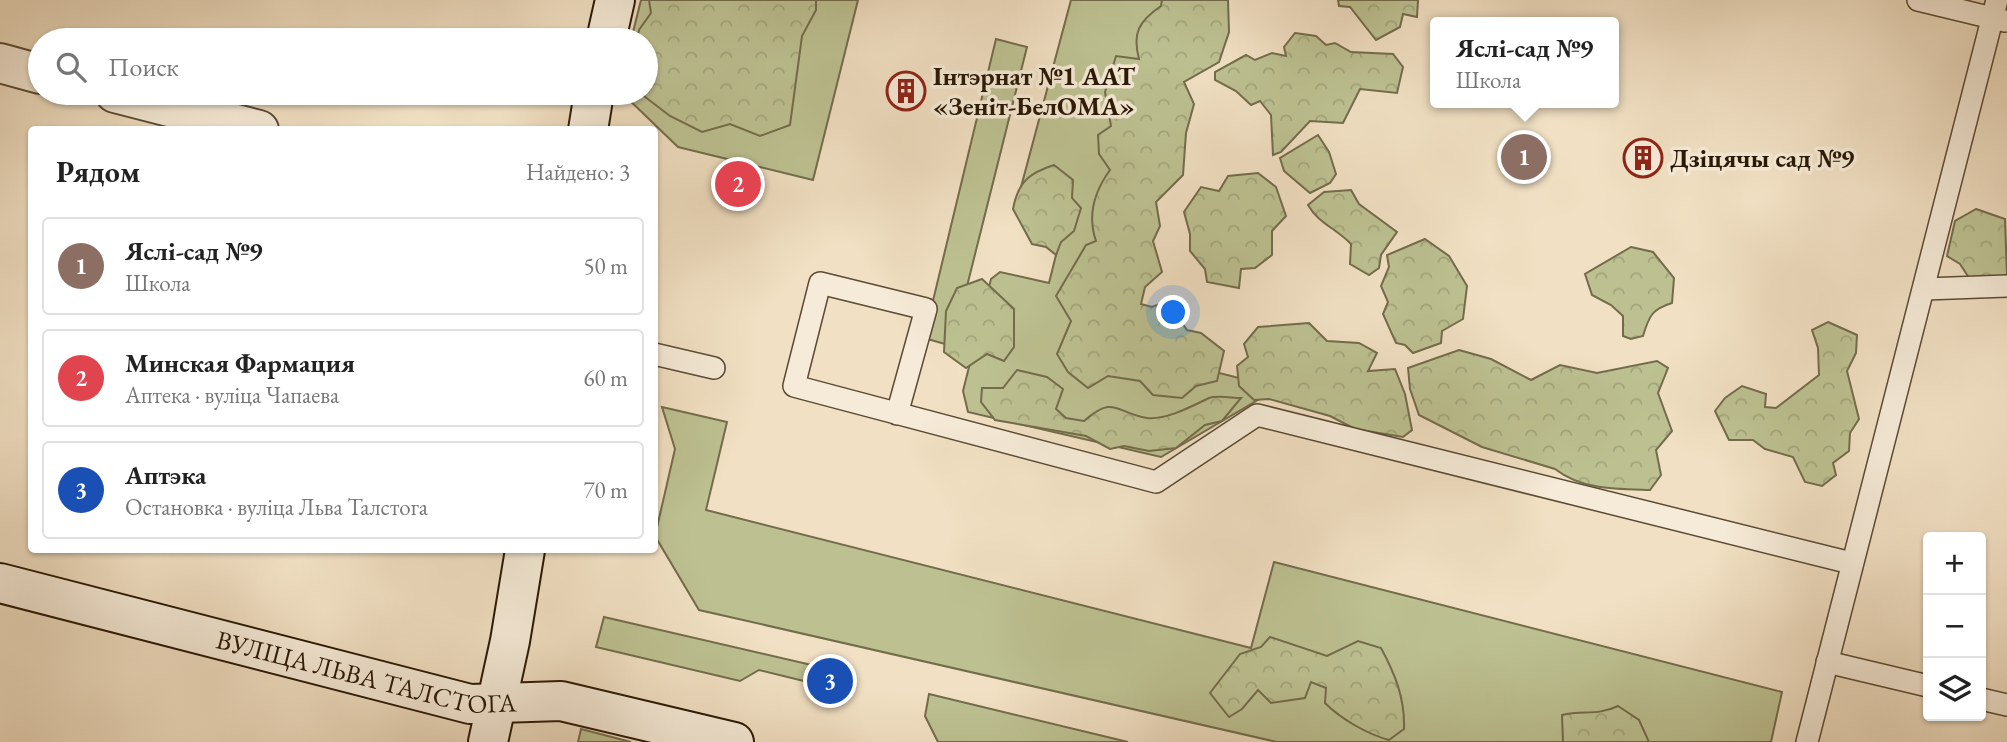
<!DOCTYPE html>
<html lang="ru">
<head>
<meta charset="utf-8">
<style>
  :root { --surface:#fff; --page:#f6f6f6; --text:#222; --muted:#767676; --line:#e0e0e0; --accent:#8f2418 }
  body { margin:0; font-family:"EB Garamond",serif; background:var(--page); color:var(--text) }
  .controls { position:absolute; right:21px; bottom:21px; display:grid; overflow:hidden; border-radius:7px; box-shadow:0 2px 5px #0004 }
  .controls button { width:63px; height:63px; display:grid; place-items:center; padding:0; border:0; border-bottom:2px solid var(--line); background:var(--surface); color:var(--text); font:35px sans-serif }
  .you { position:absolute; left:1174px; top:313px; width:24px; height:24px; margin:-18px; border:5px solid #fff; border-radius:50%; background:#1a73e8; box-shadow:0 0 0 10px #1a73e833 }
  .badge { display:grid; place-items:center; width:46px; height:46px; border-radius:50%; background:var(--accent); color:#fff; font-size:23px; font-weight:700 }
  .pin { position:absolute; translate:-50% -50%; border:4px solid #fff; box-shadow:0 2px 7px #0006 }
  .popup { position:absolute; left:1430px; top:17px; width:189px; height:91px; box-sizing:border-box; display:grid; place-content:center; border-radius:7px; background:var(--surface); filter:drop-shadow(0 2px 5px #0005); font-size:23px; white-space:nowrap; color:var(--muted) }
  .popup b { font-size:26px; color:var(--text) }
  .popup::after { content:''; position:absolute; left:50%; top:100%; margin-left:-14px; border:14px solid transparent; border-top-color:var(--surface) }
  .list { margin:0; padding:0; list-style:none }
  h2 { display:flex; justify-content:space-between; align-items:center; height:91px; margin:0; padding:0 28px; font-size:30px }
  h2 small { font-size:23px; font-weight:400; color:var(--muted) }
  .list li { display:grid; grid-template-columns:46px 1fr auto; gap:21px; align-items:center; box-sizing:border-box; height:98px; margin:0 14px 14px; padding:0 14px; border:2px solid var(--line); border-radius:7px }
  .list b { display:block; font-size:26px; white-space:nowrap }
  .list p { margin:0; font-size:23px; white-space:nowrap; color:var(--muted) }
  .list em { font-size:23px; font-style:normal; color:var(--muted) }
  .icon { flex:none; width:38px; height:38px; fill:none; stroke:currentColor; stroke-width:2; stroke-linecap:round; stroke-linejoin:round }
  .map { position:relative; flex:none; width:2007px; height:742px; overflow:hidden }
  .search { position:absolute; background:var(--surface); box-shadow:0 2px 5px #0004; left:28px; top:28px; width:630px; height:77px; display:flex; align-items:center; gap:18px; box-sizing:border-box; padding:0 24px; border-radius:38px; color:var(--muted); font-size:26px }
  .panel { position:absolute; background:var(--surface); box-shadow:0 2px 5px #0004; left:28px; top:126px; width:630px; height:427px; border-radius:7px }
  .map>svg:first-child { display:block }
</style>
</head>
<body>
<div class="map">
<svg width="2007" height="742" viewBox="0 0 2007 742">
  <defs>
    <pattern id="forest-crowns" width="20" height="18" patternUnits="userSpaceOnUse" patternTransform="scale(1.75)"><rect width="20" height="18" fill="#bdc192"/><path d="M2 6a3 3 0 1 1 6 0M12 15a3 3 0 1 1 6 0" fill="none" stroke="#a2a57c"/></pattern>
  </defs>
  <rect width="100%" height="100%" fill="#f1e0c3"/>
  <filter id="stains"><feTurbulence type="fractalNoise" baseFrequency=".00286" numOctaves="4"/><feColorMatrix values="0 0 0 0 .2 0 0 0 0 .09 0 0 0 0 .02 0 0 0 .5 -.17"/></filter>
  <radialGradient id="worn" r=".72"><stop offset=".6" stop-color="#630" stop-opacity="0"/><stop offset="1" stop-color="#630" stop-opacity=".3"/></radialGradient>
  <g fill="#bdc192" stroke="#736c4b" stroke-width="2">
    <path d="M641,0h217l-45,180 -135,-33 -56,-54h24v-53h-15z"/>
    <path d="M1071,0h102l-82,340 230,59 -58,-2 -102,60 -193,-45 -5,-21 28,-112 9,-7 49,11 17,-68 -49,-13z"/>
    <path d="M996,39l31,8 -75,299 -28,-8z"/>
    <path d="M662,407l65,15 -21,88 545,138 23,-86 508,130 -11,50h-494l-578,-132 -44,-74 20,-87z"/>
    <path d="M604,617l212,49 -4,17 -53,-13 -19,11 -144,-34z"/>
    <path d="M929,694l199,48h-190l-13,-26z"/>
    <path d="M581,729l50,13h-53z"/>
  </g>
  <g fill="url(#forest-crowns)" stroke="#736c4b" stroke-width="2">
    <path d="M649,0h167v10l-14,26 -12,89 -30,11 -30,-12 -28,8 -32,-16 -30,-23h6v-53h-9l2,-10 12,-17z"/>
    <path d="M1162,0h66l1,32 -10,30 -35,20 10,22 -8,29 -3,42 -27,27 4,24 -7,15 9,31 -17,15 -4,17 11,3 15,-6 20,29 14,3 23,18 -7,30 -21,5 -14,12 -29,-3 -13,-14 -32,-5 -20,12 -20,-16 -11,-18 14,-33 -15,-25 30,-51 10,-4c-9,-26 -2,-49 14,-71l-11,-16 -1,-19 13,-9 -6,-34 11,-36 23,3c-7,-26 0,-38 22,-53z"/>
    <path d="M1338,0h80l-1,17 -14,-3 -3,13 -24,13 -26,-33 -11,-1z"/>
    <path d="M1295,33l21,3 10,9 9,-2 16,9 42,2 10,13 -6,26 -37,-4 -17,34 -33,-2 -29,31 -8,3 -2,-40 -11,-14 -9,4 -15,-14 -21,-11v-8l31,-17 9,5 17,-7 14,3 -2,-9z"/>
    <path d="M1318,135l11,17 7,22 -6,9 -20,10 -26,-22 -4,-13z"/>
    <path d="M1054,165l19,15 -1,18 9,10 -7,23 -13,11 -5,13 -10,-8 -14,-3 -19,-35c5,-27 16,-36 41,-44z"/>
    <path d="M1258,173l18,14 10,29 -14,15v24l-17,13 -14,1 -2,19 -32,-6 -2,-13 -15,-18v-17l-6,-22 17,-25 18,4 9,-15z"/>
    <path d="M1351,190l8,14 38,28 -16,23 -2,13 -10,7 -19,-11 1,-20c-14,-15 -33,-21 -43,-39l16,-13z"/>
    <path d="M1976,209l29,10 2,57 -36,5 -11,-17 -13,-8 8,-35z"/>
    <path d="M1425,239l24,17 18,30 -4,33 -21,12 -1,12 -28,10 -8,-8 -9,-2 -13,-29 5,-12 -7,-16 8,-19 -2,-12z"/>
    <path d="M1631,247l22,5 21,26 -2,25c-20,6 -23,13 -29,33l-12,3 -8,-3v-20l-12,-11 -19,-10 -7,-21z"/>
    <path d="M982,279l32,30v38l-10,14 -17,-7 -21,14 -22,-16 2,-41 11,-23z"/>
    <path d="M1828,322l29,13 -1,18 -9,18 12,48 -9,14 -1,18 -16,12 3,12 -14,11 -17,-4 -12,-25 -28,-8 -12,-9h-24l-14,-29 10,-13 17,-12 24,8 -1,13 11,1 43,-33 -1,-27 -6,-18z"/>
    <path d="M1309,323l18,18 32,2 18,10 -9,18 27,-2 10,25 7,36 -9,7 -48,-8 -25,-13 -61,-17 -15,1 -15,-14 -2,-20 11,-9 -4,-13 14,-17z"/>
    <path d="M1459,350l32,9 40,21 29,-15 37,8 60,-12 11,7 -10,25 14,38 -16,19 5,25 -11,15c-33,-1 -68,0 -95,-21l-73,-22 -63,-32 -9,-26 -2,-21z"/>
    <path d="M1017,370l30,7 16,12 -7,20 10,9 18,3c31,-27 31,-8 63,-3 20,2 45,-12 62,-20 8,-3 23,0 32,0l-19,23 -17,4 -29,23 -27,3 -25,-5 -14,3 -24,-13 -91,-16 -14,-18 1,-14h21z"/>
    <path d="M1270,637l57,19 31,-15 23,7c14,26 24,50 23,81l-15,11c-22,-6 -48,-21 -64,-37l1,-15 -15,-6 -6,16 -34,5 -13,-13 -16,19 -13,8 -19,-24 30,-39 21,-7z"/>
    <path d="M1618,706l21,14 10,22h-86l-1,-27c22,-5 35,1 56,-9z"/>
  </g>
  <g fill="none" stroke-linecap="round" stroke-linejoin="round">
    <defs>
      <g id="lane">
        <path d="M1918,0l87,21"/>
        <path d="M1925,289l82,-3"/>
        <path d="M654,354l60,14"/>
        <path d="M897,414l29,-105 -106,-26 -26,103 362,96 101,-67 594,148"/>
        <path d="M1827,662l101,24"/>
        <path d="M1981,699l26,6"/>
        <path d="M1807,742l190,-742"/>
      </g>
      <g id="street">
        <path d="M0,63l40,11"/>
        <path d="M115,93l144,37"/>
      </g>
      <g id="secondary">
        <path d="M606,40l9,-40"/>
        <path d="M588,130l6,-37"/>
        <path id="s1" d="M0,583l470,121 91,-3 173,41"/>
        <path d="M488,742l22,-101 15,-91"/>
      </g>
    </defs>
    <use href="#lane" stroke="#5b4a34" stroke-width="24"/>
    <use href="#street" stroke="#5b4a34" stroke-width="42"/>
    <use href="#secondary" stroke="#291804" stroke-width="42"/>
    <use href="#lane" stroke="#f6ebd8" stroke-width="21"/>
    <use href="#street" stroke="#f6ebd8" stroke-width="38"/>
    <use href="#secondary" stroke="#f6ebd8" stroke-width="38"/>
  </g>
  <defs>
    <symbol id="building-ring" viewBox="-11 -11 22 22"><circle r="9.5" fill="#f6ebd8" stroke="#8f2418" stroke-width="1.5"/><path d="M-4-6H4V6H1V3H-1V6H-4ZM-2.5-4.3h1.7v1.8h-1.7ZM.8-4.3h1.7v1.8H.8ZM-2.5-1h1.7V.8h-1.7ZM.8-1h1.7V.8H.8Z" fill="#8f2418"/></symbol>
  </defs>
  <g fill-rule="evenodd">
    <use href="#building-ring" x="884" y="69" width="44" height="44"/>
    <use href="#building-ring" x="1621" y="136" width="44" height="44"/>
  </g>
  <g text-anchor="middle" stroke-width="7" stroke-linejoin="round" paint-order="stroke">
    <g font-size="26" font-weight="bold" fill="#291804" stroke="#f6ebd8" text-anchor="start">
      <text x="933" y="85">Інтэрнат №1 ААТ<tspan x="933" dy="30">«Зеніт-БелОМА»</tspan></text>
      <text x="1670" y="167">Дзіцячы сад №9</text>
    </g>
    <g font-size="26" fill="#291804" stroke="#f6ebd8">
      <text dy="9" stroke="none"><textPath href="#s1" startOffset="378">ВУЛІЦА ЛЬВА ТАЛСТОГА</textPath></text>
    </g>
  </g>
  <rect width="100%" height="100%" filter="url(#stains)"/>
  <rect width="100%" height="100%" fill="url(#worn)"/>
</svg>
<div class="controls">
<button>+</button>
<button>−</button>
<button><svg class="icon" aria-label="layers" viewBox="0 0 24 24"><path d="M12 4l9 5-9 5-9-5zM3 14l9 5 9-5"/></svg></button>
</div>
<div class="you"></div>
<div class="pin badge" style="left:1524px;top:157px;background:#8d6e63">1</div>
<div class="popup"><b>Яслі-сад №9</b>Школа</div>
<div class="pin badge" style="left:738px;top:184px;background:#e0444e">2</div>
<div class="pin badge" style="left:830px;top:681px;background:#1a4fb4">3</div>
<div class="search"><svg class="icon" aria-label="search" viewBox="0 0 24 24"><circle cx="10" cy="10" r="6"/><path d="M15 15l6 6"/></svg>Поиск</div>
<section class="panel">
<h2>Рядом<small>Найдено: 3</small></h2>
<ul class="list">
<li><span class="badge" style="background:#8d6e63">1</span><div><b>Яслі-сад №9</b><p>Школа</p></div><em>50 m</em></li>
<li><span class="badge" style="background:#e0444e">2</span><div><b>Минская Фармация</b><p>Аптека · вуліца Чапаева</p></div><em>60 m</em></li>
<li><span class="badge" style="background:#1a4fb4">3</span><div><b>Аптэка</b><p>Остановка · вуліца Льва Талстога</p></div><em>70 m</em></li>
</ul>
</section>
</div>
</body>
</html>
